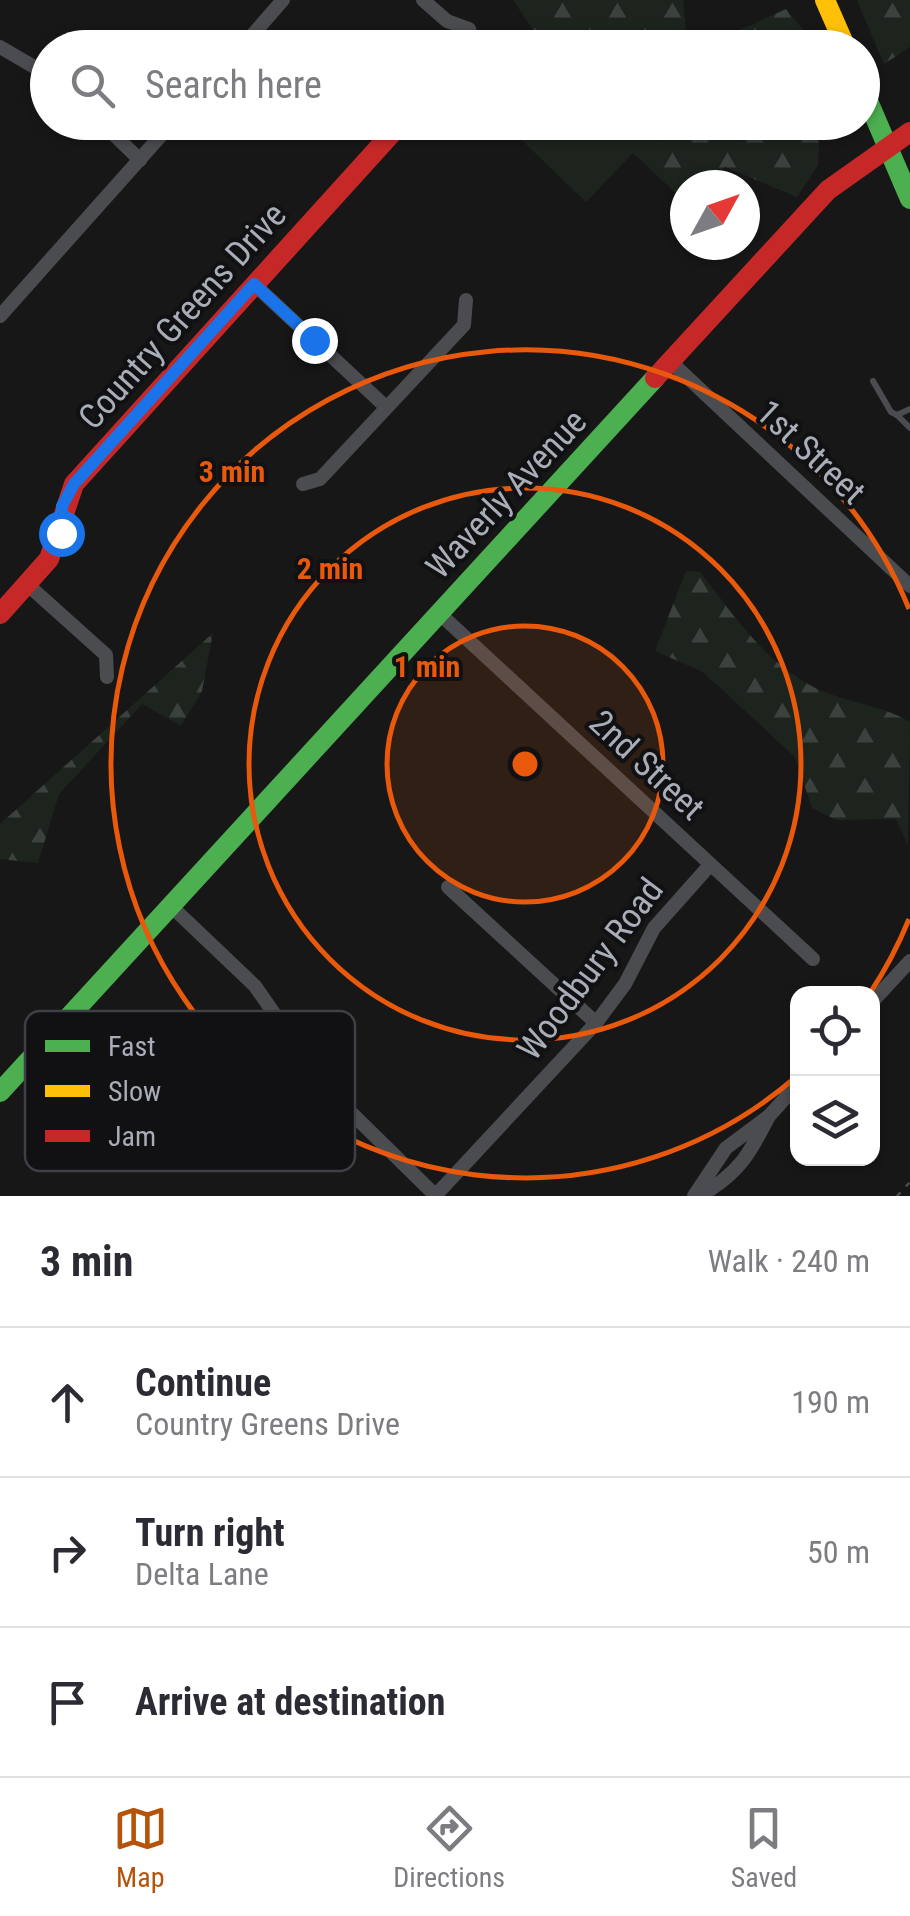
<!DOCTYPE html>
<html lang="en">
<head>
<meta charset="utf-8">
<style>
  :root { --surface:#fff; --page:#f2f2f3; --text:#2b2b33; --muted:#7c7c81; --line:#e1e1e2; --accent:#b45309 }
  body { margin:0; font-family:"Roboto Condensed",sans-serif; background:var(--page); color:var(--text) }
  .controls { position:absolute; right:30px; bottom:30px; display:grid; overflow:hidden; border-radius:20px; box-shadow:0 2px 8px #0004 }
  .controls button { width:90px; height:90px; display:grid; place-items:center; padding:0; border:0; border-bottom:2px solid var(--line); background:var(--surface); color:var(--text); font:50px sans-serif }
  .compass { position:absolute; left:670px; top:170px; width:90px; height:90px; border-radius:50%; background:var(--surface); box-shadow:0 2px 8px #0004; rotate:50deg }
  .stop { position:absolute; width:30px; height:30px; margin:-22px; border:8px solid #1a73e8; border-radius:50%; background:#fff }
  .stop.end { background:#1a73e8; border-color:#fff; box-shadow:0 2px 10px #0008 }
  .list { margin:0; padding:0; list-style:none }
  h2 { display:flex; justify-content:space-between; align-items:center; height:130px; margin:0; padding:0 40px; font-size:42px }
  h2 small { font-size:32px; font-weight:400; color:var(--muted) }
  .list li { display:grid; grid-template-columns:65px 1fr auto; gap:30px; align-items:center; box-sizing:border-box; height:150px; padding:0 40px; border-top:2px solid var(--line) }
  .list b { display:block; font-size:38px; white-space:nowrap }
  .list p { margin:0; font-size:32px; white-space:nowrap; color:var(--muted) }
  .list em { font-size:32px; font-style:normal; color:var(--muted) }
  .icon { flex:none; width:55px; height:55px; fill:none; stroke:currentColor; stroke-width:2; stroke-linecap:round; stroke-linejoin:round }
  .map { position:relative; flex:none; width:910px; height:1196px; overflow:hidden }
  .search { position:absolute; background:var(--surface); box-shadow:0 2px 8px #0004; left:30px; right:30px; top:30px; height:110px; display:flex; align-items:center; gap:25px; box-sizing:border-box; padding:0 35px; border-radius:55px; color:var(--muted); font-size:38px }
  .sheet { height:580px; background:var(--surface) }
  nav { display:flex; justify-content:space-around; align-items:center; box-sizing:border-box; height:140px; border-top:2px solid var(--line); background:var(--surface); font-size:28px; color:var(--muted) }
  nav a { display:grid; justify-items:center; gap:5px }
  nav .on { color:var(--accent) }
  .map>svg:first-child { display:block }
</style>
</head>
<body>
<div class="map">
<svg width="910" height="1196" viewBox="0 0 910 1196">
  <defs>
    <pattern id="forest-firs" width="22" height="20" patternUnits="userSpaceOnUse" patternTransform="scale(2.5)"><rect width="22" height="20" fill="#1d241e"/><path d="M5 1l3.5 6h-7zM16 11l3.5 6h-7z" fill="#3b413d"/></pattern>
  </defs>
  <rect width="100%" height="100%" fill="#171717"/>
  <path fill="#1d241e" d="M510,122l162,1 -9,14 -30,16 -47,49 -79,-76z"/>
  <g fill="url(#forest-firs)">
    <path d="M513,0h170l3,32 18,14 82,-37 19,23 -40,15 -174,1 -6,-5 -5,4h-35z"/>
    <path d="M857,0h53v47l-26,17z"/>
    <path d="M672,123h48l18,18 30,-9 7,-9h45l-2,42 -21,32 -72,-30 -25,18h-15l-3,14 -49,-46 30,-16z"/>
    <path d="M686,571l14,1c35,45 68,95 122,119 30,13 60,14 88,31l-2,123 -12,-26 -60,1 -24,-12 -17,-51 -92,-85 -48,-21z"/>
    <path d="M213,633l-11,58 -21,35 -39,-22 -83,90 -21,69 -38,-4v-35z"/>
  </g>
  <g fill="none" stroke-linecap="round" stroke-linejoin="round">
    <path stroke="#4d4e52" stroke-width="2.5" stroke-dasharray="5 8" stroke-linecap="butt" d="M897,1196l13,-14"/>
    <g stroke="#4b4c50" stroke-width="6">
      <path d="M873,381l18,31 6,3 13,-6"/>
      <path d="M897,415l13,13"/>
    </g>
    <g stroke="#4b4c50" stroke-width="14">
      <path d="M423,0l24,21 22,8 5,14 -4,5"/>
      <path d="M0,47l48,28"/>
      <path d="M241,48l42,-48"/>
      <path d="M101,122l39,38"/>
      <path d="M255,285l131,122"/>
      <path d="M0,316l173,-194"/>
      <path d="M671,362l239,224"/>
      <path d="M303,484l17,-5 144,-154 2,-25"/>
      <path d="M28,585l78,70 1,22"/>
      <path d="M440,614l373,345"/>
      <path d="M448,887l148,136"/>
      <path d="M171,906l84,80 71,102 109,107"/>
      <path d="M872,1002l38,-41"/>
      <path d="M435,1196l161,-173 29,-39 29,-56 56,-63"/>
      <path d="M694,1196l32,-48 43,-32 29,-32"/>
      <path d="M700,1196c40,-24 48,-40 69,-80"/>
    </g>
    <g stroke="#4caf50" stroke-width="20">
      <path d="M862,87l48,112"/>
      <path d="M0,1092l655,-714"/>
    </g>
    <path stroke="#ffc107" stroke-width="20" d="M825,0l21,48"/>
    <g stroke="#c62828" stroke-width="20">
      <path d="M655,378l173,-188 82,-58"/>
      <path d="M0,614l49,-55 25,-75 328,-362"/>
    </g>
  </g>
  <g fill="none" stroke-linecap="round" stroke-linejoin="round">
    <path stroke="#1a73e8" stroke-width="12" d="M61,533l1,-27 12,-22 180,-200 60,56"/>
  </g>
  <circle cx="525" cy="764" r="138" fill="#e8590c" fill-opacity=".12"/>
  <g fill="none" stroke="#e8590c" stroke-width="5">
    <circle cx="525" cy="764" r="138"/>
    <circle cx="525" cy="764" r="276"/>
    <path d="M909 919A414 414 0 0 1 870 993M797 1076A414 414 0 1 1 909 609"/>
  </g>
  <g text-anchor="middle" stroke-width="8" stroke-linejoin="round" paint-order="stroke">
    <g font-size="35" fill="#a8adb8" stroke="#111113">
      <text transform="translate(182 316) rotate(-48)" y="12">Country Greens Drive</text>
      <text transform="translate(811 452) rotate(43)" y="12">1st Street</text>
      <text transform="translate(506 494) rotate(-47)" y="12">Waverly Avenue</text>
      <text transform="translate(647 765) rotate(43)" y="12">2nd Street</text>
      <text transform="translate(590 969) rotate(-53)" y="12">Woodbury Road</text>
    </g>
  </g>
  <rect x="25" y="1011" width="330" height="160" rx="15" fill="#111113" stroke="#3e4045" stroke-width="2.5"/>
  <rect x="45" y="1040" width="45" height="12" fill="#4caf50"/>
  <rect x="45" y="1085" width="45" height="12" fill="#ffc107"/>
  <rect x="45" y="1130" width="45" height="12" fill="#c62828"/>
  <g font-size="28" fill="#a8adb8">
    <text x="108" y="1056">Fast</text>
    <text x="108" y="1101">Slow</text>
    <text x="108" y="1146">Jam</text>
  </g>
  <circle cx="525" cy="764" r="15" fill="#e8590c" stroke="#111113" stroke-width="5"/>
  <g font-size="30" text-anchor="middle" font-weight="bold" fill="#e8590c" stroke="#111113" stroke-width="8" stroke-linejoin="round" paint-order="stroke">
    <text x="232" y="482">3 min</text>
    <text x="330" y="579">2 min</text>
    <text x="427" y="677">1 min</text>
  </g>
</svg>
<div class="controls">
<button><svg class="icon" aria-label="locate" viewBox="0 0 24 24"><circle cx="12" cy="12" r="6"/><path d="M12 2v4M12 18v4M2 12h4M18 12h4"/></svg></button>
<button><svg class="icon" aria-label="layers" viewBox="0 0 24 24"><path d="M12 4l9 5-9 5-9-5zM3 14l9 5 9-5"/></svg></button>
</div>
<svg class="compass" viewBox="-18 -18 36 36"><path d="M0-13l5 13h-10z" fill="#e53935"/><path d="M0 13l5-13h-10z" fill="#7c7c81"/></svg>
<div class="stop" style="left:61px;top:533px"></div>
<div class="stop end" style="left:314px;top:340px"></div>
<div class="search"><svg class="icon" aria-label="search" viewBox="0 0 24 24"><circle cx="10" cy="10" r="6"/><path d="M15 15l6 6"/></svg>Search here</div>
</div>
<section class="sheet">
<h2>3 min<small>Walk · 240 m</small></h2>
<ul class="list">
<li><svg class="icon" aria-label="ahead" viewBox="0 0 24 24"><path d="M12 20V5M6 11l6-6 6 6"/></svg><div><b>Continue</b><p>Country Greens Drive</p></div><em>190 m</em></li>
<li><svg class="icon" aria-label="right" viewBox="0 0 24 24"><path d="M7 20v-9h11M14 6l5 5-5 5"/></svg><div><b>Turn right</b><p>Delta Lane</p></div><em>50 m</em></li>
<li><svg class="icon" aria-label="arrive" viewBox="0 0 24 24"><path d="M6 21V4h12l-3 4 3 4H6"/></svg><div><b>Arrive at destination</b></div></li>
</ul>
</section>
<nav>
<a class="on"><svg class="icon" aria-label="map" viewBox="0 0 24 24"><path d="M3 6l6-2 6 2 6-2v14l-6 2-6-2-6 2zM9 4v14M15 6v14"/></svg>Map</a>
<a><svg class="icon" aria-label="directions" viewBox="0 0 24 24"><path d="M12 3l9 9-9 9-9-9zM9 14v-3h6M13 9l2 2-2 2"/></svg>Directions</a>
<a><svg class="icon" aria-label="saved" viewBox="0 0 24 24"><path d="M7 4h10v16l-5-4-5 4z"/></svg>Saved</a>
</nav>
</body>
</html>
